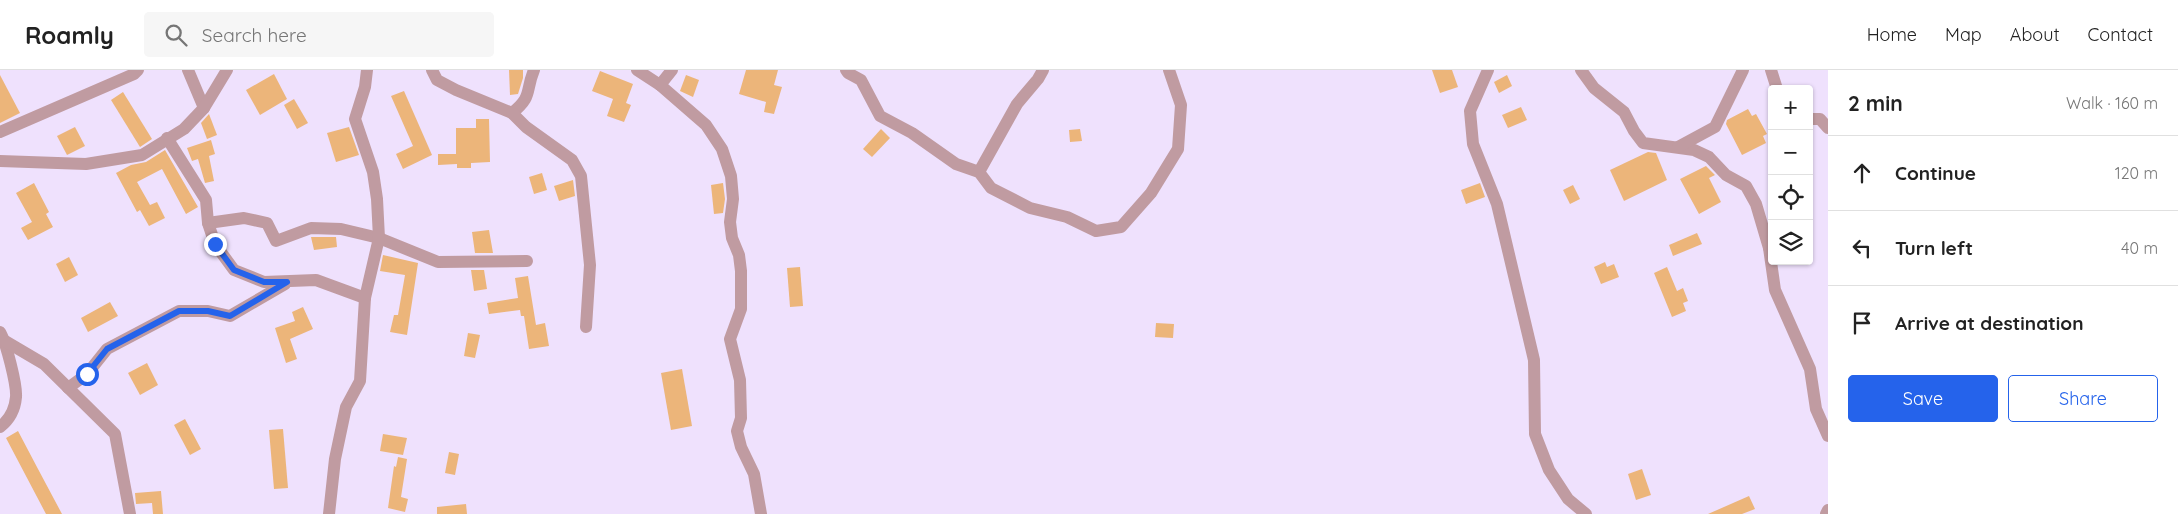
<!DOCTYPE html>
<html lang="en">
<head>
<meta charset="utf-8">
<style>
  :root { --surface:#fff; --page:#f6f6f6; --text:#222; --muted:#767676; --line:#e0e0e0; --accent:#2563eb }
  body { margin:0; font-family:Quicksand,sans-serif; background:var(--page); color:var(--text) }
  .controls { position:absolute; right:15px; top:15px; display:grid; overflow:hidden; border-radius:5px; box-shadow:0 1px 4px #0004 }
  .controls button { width:45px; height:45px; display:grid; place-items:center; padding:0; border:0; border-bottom:1px solid var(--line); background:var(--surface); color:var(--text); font:25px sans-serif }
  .stop { position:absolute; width:15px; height:15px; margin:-11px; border:4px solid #2563eb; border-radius:50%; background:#fff }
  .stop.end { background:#2563eb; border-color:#fff; box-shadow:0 1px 5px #0008 }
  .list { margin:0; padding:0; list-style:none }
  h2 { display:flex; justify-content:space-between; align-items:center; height:65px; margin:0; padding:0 20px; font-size:21px }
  h2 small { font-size:16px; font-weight:400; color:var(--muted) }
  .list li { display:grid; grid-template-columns:32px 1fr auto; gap:15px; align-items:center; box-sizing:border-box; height:75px; padding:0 20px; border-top:1px solid var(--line) }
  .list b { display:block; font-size:19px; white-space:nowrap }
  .list em { font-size:16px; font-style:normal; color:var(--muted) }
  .actions { display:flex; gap:10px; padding:15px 20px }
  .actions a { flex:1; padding:11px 0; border:1px solid var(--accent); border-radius:5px; text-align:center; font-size:18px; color:var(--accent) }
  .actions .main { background:var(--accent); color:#fff }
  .icon { flex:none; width:28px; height:28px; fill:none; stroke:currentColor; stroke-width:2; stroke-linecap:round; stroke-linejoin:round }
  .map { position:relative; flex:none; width:1828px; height:444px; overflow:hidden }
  header { display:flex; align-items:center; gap:30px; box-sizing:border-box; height:70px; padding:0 25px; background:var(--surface); border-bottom:1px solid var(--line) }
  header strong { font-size:24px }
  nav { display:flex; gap:28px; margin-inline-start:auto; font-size:18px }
  .search { width:350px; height:45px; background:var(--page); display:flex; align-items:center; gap:12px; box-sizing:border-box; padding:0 18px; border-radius:5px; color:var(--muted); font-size:19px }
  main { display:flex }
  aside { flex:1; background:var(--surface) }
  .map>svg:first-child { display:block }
</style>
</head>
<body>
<header>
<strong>Roamly</strong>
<div class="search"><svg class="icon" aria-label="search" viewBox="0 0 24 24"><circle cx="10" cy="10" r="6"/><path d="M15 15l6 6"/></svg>Search here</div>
<nav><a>Home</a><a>Map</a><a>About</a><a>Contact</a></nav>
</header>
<main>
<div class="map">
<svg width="1828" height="444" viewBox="0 0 1828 444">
  <rect width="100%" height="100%" fill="#efe1fd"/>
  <g fill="#ecb57a">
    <path d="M509,0h14v8l-5,16 -8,1z"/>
    <path d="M746,0h32l-4,15 8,2 -8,27 -10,-2 2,-10 -27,-8z"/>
    <path d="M1432,0h20l6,17 -18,6z"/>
    <path d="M600,1l33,13 -7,19 5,2 -7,17 -17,-6 6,-17 -21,-8z"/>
    <path d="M274,4l13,25 -27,16 -14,-25z"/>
    <path d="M0,5l20,38 -20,10z"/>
    <path d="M686,5l13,5 -6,17 -13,-6z"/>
    <path d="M1507,5l5,11 -13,7 -5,-11z"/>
    <path d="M404,21l28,64 -29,14 -7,-15 17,-8 -22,-50z"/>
    <path d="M123,22l29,47 -12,8 -29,-47z"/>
    <path d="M294,29l14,24 -11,6 -13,-24z"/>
    <path d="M1521,37l6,13 -19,8 -6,-13z"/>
    <path d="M1748,39l4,7 4,-2 11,20 -4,2 3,7 -24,12 -16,-31 1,-4z"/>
    <path d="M209,44l8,21 -10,4 -6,-16z"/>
    <path d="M476,49h13l1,43 -19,1v5h-14v-4l-19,1v-11h18v-26h20z"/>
    <path d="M75,57l10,19 -18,9 -10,-19z"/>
    <path d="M349,57l10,28 -23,7 -9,-29z"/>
    <path d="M881,59l9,9 -18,19 -9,-8z"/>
    <path d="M1080,59l2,12 -12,1 -1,-12z"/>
    <path d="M211,70l4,14 -6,2 5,25 -9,2 -7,-24 -6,2 -5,-13z"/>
    <path d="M165,80l33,57 -12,7 -24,-45 -25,13 13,23 7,-3 8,16 -16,8 -9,-16 -3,2 -21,-39 15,-8 15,-3z"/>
    <path d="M1648,82l8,1 11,27 -43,21 -14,-31z"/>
    <path d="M1706,96l9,9 -6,3 12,24 -22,12 -19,-35z"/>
    <path d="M542,103l5,17 -13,4 -5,-17z"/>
    <path d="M573,110l2,16 -16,5 -5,-15z"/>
    <path d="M34,113l15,29 -3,2 7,13 -25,13 -7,-12 11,-6 -16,-29z"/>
    <path d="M723,113l2,16 -2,14 -9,1 -3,-29z"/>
    <path d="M1480,113l5,14 -19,7 -5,-14z"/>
    <path d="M1573,115l7,14 -10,5 -7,-14z"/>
    <path d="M489,160l4,23h-18l-3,-21z"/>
    <path d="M1697,163l5,11 -29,12 -4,-11z"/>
    <path d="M311,167h25l1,10 -23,3z"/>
    <path d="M383,185l35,8 -11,72 -17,-3 4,-17h4l7,-40 -25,-4z"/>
    <path d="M69,187l9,18 -13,7 -9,-18z"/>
    <path d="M1605,192l2,5 7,-3 5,13 -18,7 -7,-17z"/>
    <path d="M800,197l3,39 -13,1 -3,-39z"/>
    <path d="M1667,197l10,24 6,-3 5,13 -5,2 3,8 -14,6 -18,-44z"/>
    <path d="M471,200h13l3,19 -13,2z"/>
    <path d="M528,206l8,49 9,-2 4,23 -20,3 -5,-33h-3l-1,-6 -31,4 -2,-11 31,-5 -3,-20z"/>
    <path d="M110,232l8,14 -30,16 -7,-14z"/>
    <path d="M303,237l10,22 -23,10 7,20 -11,4 -11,-35 20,-7 -3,-9z"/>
    <path d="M1156,253l18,1 -1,14 -18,-1z"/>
    <path d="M468,263l12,2 -5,23 -11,-2z"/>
    <path d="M147,293l11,22 -18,10 -12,-22z"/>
    <path d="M682,299l10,57 -21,4 -10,-57z"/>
    <path d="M185,349l16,30 -11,6 -16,-30z"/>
    <path d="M283,359l5,59 -14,1 -5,-59z"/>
    <path d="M18,361l20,38 24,45h-16l-40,-76z"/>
    <path d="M383,364l24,4 -4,17 -23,-4z"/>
    <path d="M449,382l10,2 -4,21 -10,-2z"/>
    <path d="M398,387l9,2 -6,38 7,2 -3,13 -17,-4 6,-42 2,1z"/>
    <path d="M1642,399l9,26 -15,5 -8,-26z"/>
    <path d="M161,421l2,23h-10l-1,-11 -16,1 -1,-11z"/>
    <path d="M1749,426l6,13 -13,5h-34z"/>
    <path d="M466,434l1,10h-30v-7z"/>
  </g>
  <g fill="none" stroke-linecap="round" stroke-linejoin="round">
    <g stroke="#c09ba1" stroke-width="12">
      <path d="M188,0l16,38"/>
      <path d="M432,0l5,10 19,10 56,23c21,-17 13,-21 22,-43"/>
      <path d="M637,0l23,15 46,40 16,24 9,27 2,23 -3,23 2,16 7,17 2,16v38l-11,30 10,41 1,38 -4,13 4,16 13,27 7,40"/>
      <path d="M846,0l2,3 13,7 19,36 32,17 44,31 23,8 12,16 39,20 37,9 29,14 25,-4 30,-34 27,-44 3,-44 -12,-35"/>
      <path d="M1488,0l-18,41 3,33 24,60 37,156 1,74 14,36 19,29 18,15"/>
      <path d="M1581,0l13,18 30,24 10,19 9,12 51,7 15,7 17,18 20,11 10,18 13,44"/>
      <path d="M1771,0l6,19"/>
      <path d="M660,15l12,-15"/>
      <path d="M512,43l14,14 46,33 9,16 9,89 -4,62"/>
      <path d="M1809,49h11l8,9"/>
      <path d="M0,62l134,-58 4,-4"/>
      <path d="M167,68l39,62 2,23 7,21 19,26 30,12 52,-2 49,18"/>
      <path d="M1678,77l37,-20 28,-57"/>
      <path d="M0,91l86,3 56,-9 42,-26 20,-21 23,-38"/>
      <path d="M979,102l38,-68 21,-25 5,-9"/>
      <path d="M208,153l36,-5 23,5 9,18 35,-13 30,1 38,9 59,24 89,-1"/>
      <path d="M1770,171l-1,7 6,42 35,79 6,40 12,27"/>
      <path d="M0,262c6,10 17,53 16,65 -1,12 -7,23 -16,30"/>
      <path d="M5,271l39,23 71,70 15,80"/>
      <path d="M68,318l19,-14 20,-25 72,-38h29l22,5 55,-32"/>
      <path d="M329,444l6,-55 11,-52 14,-26 5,-83 14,-60 -2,-39 -4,-27 -18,-53 10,-32 2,-17"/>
      <path d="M1826,444l2,-4"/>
    </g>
  </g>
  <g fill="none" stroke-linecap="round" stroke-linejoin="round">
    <path stroke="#2563eb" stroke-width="6" d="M87,304l20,-25 72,-38h29l22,5 57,-34h-23l-30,-12 -19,-26"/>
  </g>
</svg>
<div class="controls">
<button>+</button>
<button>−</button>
<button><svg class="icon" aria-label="locate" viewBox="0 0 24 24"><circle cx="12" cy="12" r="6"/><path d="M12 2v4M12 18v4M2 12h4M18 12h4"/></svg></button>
<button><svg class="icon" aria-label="layers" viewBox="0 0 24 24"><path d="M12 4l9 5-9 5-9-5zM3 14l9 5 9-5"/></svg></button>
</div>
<div class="stop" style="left:87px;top:304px"></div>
<div class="stop end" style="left:215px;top:174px"></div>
</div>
<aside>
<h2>2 min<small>Walk · 160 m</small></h2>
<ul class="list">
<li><svg class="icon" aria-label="ahead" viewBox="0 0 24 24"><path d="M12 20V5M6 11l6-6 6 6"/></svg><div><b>Continue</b></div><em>120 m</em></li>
<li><svg class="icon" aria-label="left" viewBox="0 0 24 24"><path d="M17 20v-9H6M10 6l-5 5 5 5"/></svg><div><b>Turn left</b></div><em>40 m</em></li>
<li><svg class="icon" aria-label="arrive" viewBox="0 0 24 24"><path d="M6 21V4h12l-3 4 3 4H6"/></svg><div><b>Arrive at destination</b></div></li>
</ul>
<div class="actions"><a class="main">Save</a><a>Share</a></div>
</aside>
</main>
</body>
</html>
